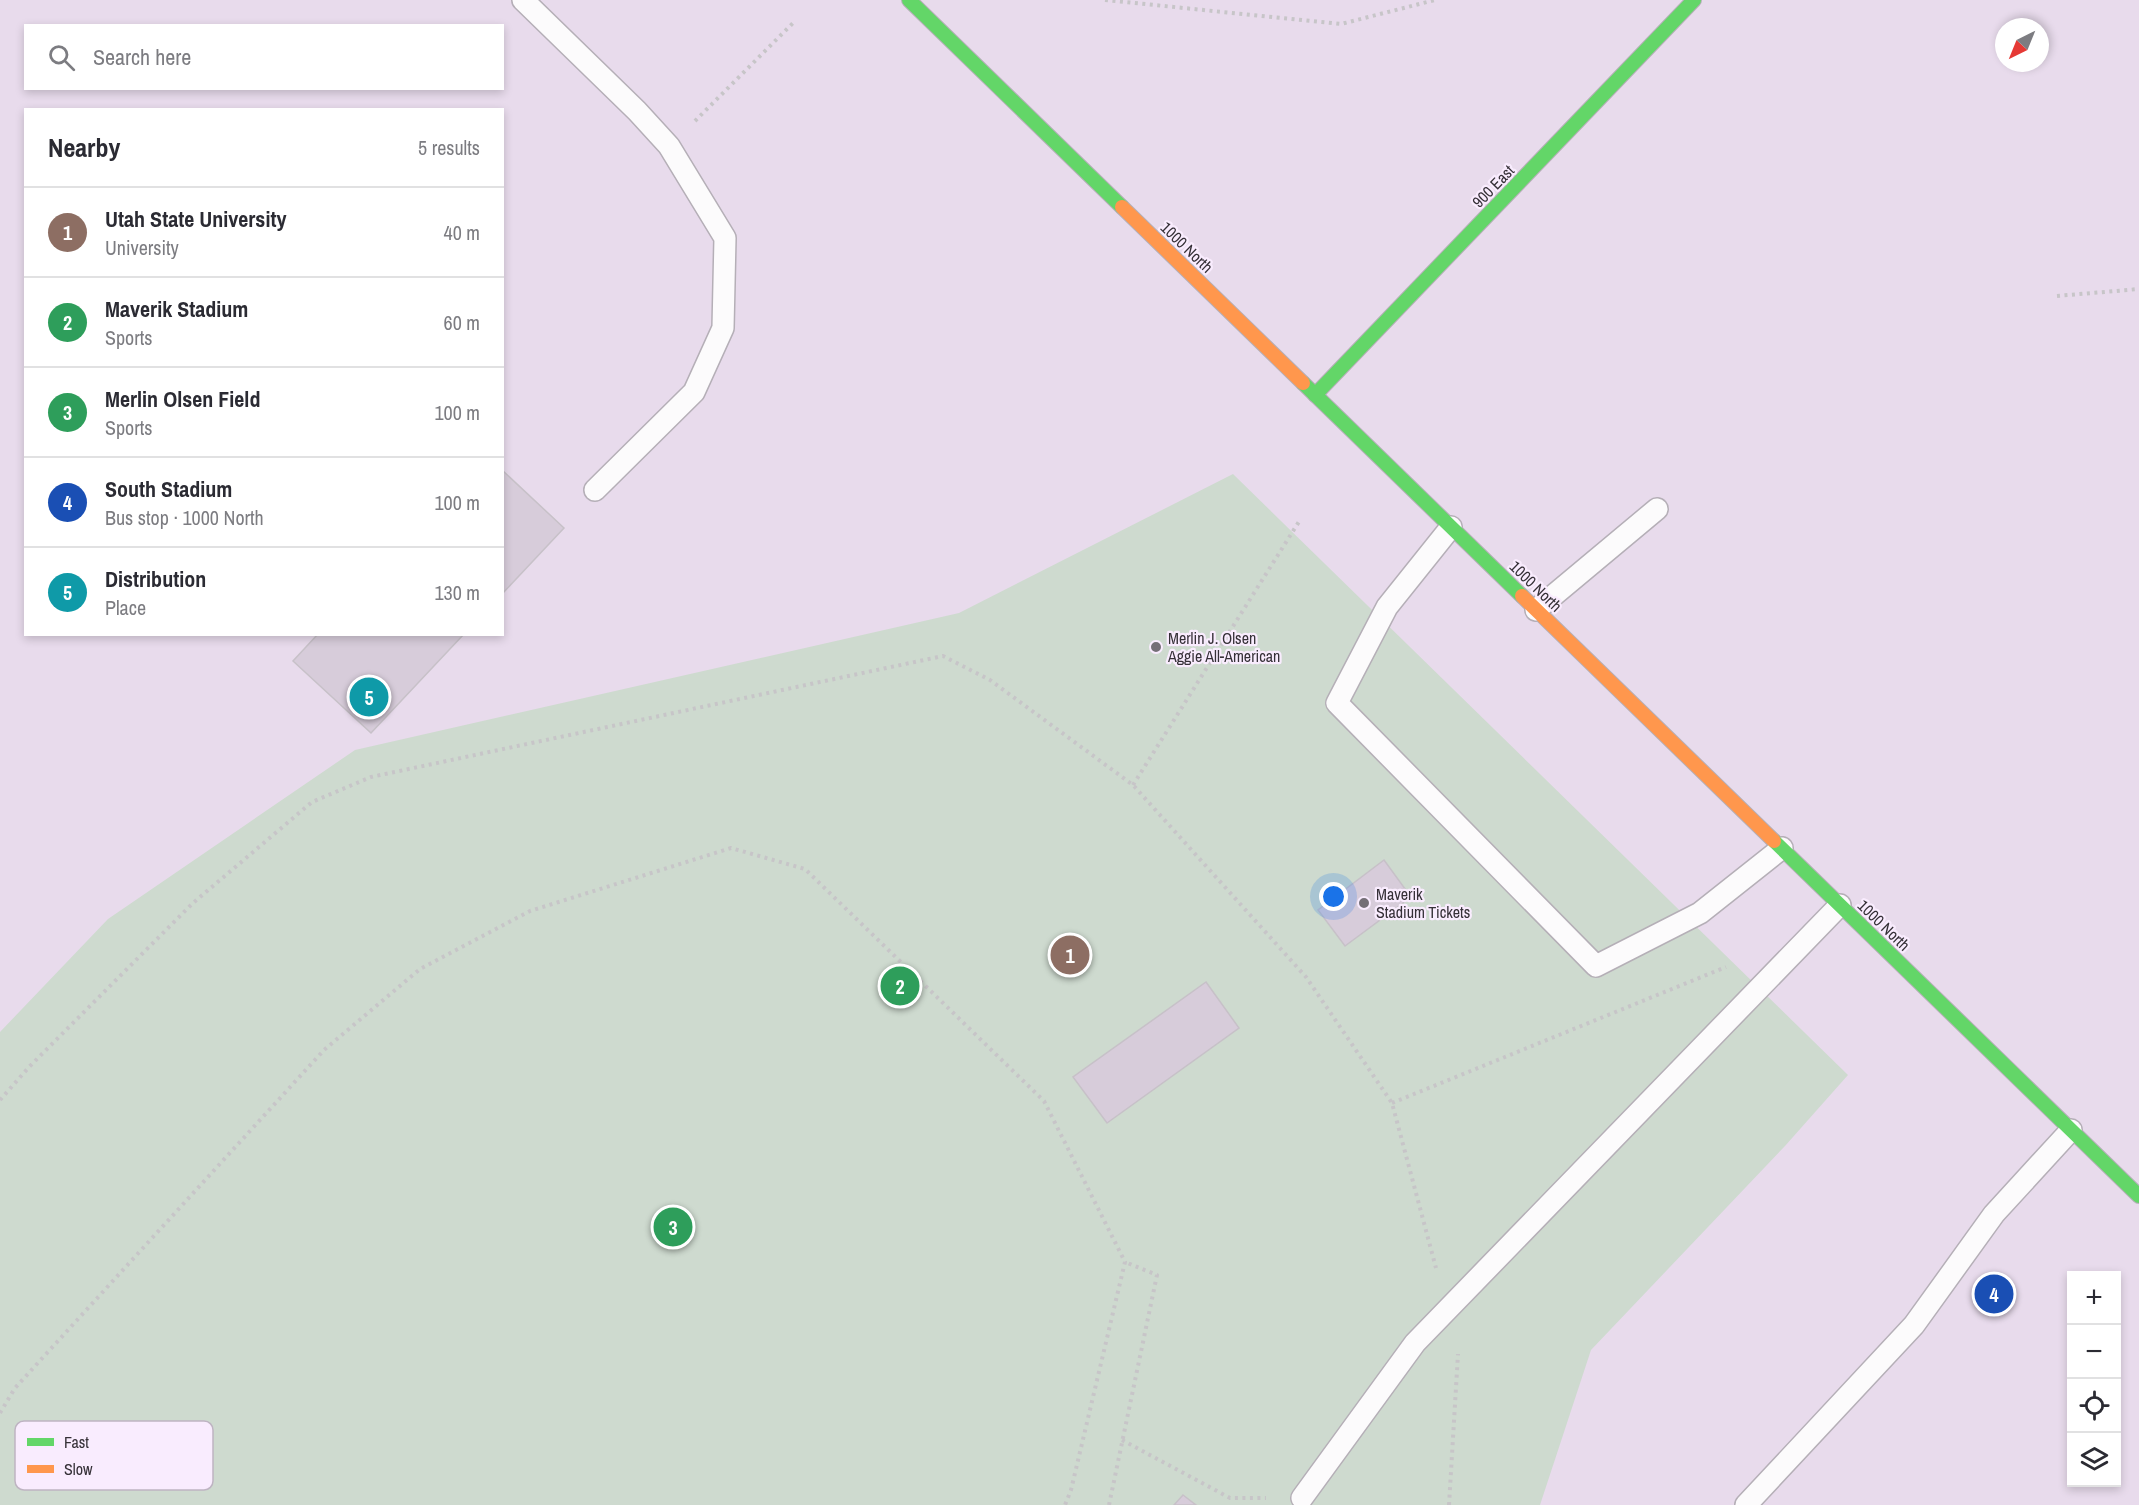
<!DOCTYPE html>
<html lang="en">
<head>
<meta charset="utf-8">
<style>
  :root { --surface:#fff; --page:#f2f2f3; --text:#2b2b33; --muted:#7c7c81; --line:#e1e1e2; --accent:#746f76 }
  body { margin:0; font-family:"Archivo Narrow",sans-serif; background:var(--page); color:var(--text) }
  .controls { position:absolute; right:18px; bottom:18px; display:grid; overflow:hidden; border-radius:0px; box-shadow:0 3px 9px #0003 }
  .controls button { width:54px; height:54px; display:grid; place-items:center; padding:0; border:0; border-bottom:2px solid var(--line); background:var(--surface); color:var(--text); font:30px sans-serif }
  .compass { position:absolute; left:1995px; top:18px; width:54px; height:54px; border-radius:50%; background:var(--surface); box-shadow:0 3px 9px #0003; rotate:223deg }
  .you { position:absolute; left:1334px; top:897px; width:21px; height:21px; margin:-15px; border:4px solid #fff; border-radius:50%; background:#1a73e8; box-shadow:0 0 0 9px #1a73e833 }
  .badge { display:grid; place-items:center; width:39px; height:39px; border-radius:50%; background:var(--accent); color:#fff; font-size:20px; font-weight:700 }
  .pin { position:absolute; translate:-50% -50%; border:3px solid #fff; box-shadow:0 2px 6px #0006 }
  .list { margin:0; padding:0; list-style:none }
  h2 { display:flex; justify-content:space-between; align-items:center; height:78px; margin:0; padding:0 24px; font-size:26px }
  h2 small { font-size:20px; font-weight:400; color:var(--muted) }
  .list li { display:grid; grid-template-columns:39px 1fr auto; gap:18px; align-items:center; box-sizing:border-box; height:90px; padding:0 24px; border-top:2px solid var(--line) }
  .list b { display:block; font-size:22px; white-space:nowrap }
  .list p { margin:0; font-size:20px; white-space:nowrap; color:var(--muted) }
  .list em { font-size:20px; font-style:normal; color:var(--muted) }
  .icon { flex:none; width:33px; height:33px; fill:none; stroke:currentColor; stroke-width:2; stroke-linecap:round; stroke-linejoin:round }
  .map { position:relative; flex:none; width:2139px; height:1505px; overflow:hidden }
  .search { position:absolute; background:var(--surface); box-shadow:0 3px 9px #0003; left:24px; top:24px; width:480px; height:66px; display:flex; align-items:center; gap:15px; box-sizing:border-box; padding:0 21px; border-radius:0px; color:var(--muted); font-size:22px }
  .panel { position:absolute; background:var(--surface); box-shadow:0 3px 9px #0003; left:24px; top:108px; width:480px; height:528px; border-radius:0px }
  .map>svg:first-child { display:block }
</style>
</head>
<body>
<div class="map">
<svg width="2139" height="1505" viewBox="0 0 2139 1505">
  <rect width="100%" height="100%" fill="#eae3ec"/>
  <path fill="#e8dbec" fill-rule="evenodd" d="M0,0h2139v1505h-2139zM26,26h476v62h-476zM2004,27h36v36h-36zM26,110h476v524h-476zM2072,1276h44v206h-44z"/>
  <path fill="#cedacf" d="M1233,474l615,601 -63,71 -194,204 -51,155h-1540v-473l108,-113 247,-169 604,-137z"/>
  <g fill="#d7ccda" stroke="#c7c1c8" stroke-width="1.5">
    <path d="M502,470l62,58 -62,66z"/>
    <path d="M318,634h146l-93,99 -78,-72z"/>
    <path d="M1384,860l27,37 -66,49 -27,-36z"/>
    <path d="M1206,982l33,46 -132,95 -34,-46z"/>
    <path d="M1183,1495l13,10h-22z"/>
  </g>
  <g fill="none" stroke-linecap="round" stroke-linejoin="round">
    <defs>
      <g id="lane">
        <path d="M523,0l114,111 32,35 56,92 -2,90 -29,64 -99,98"/>
        <path d="M1451,527l-64,80 -50,96 259,263 104,-53 82,-65"/>
        <path d="M1536,610l121,-101"/>
        <path d="M1302,1498l113,-155 425,-438"/>
        <path d="M1746,1505l168,-180 80,-111 77,-84"/>
      </g>
      <g id="fast">
        <path d="M909,0l213,207"/>
        <path d="M1303,383l219,213"/>
        <path d="M1315,395l379,-395"/>
        <path d="M1774,841l365,355"/>
      </g>
      <g id="slow">
        <path d="M1122,207l181,176"/>
        <path d="M1522,596l252,245"/>
      </g>
    </defs>
    <use href="#lane" stroke="#b5afb7" stroke-width="24"/>
    <use href="#fast" stroke="#b5afb7" stroke-width="16"/>
    <use href="#slow" stroke="#b5afb7" stroke-width="16"/>
    <g stroke="#c7c5c8" stroke-width="4" stroke-dasharray="3 4.5" stroke-linecap="butt">
      <path d="M1105,0l236,24 94,-24"/>
      <path d="M695,121l99,-99"/>
      <path d="M2057,296l82,-7"/>
      <path d="M1133,785l167,-265"/>
      <path d="M0,1100l29,-33 164,-164 119,-101 59,-25 572,-121 47,24 143,105 173,192 86,126 44,165"/>
      <path d="M1392,1103l334,-136"/>
      <path d="M0,1413l15,-25 309,-338 96,-81 110,-58 201,-63 74,21 239,232 81,161 -54,228 -6,15"/>
      <path d="M1122,1440l108,58h36"/>
      <path d="M1109,1505l48,-230 -32,-13"/>
      <path d="M1449,1505l9,-151"/>
    </g>
    <use href="#lane" stroke="#fcfbfc" stroke-width="21"/>
    <use href="#fast" stroke="#63d668" stroke-width="14"/>
    <use href="#slow" stroke="#ff974d" stroke-width="14"/>
  </g>
  <g fill="#746f76" stroke="#f9ecfe" stroke-width="2">
    <circle cx="1156" cy="647" r="6"/>
    <circle cx="1364" cy="903" r="6"/>
  </g>
  <g text-anchor="middle" stroke-width="4.5" stroke-linejoin="round" paint-order="stroke">
    <g font-size="16" fill="#353037" stroke="#f9ecfe">
      <text transform="translate(1493 186) rotate(-46)" y="6">900 East</text>
      <text transform="translate(1187 247) rotate(44)" y="6">1000 North</text>
      <text transform="translate(1536 586) rotate(44)" y="6">1000 North</text>
      <text transform="translate(1884 925) rotate(44)" y="6">1000 North</text>
    </g>
    <g font-size="16" fill="#353037" stroke="#f9ecfe" text-anchor="start">
      <text x="1168" y="644">Merlin J. Olsen<tspan x="1168" dy="18">Aggie All-American</tspan></text>
      <text x="1376" y="900">Maverik<tspan x="1376" dy="18">Stadium Tickets</tspan></text>
    </g>
  </g>
  <rect x="15" y="1421" width="198" height="69" rx="9" fill="#f9ecfe" stroke="#beb4c2" stroke-width="1.5"/>
  <rect x="27" y="1438" width="27" height="8" fill="#63d668"/>
  <rect x="27" y="1465" width="27" height="8" fill="#ff974d"/>
  <g font-size="16" fill="#353037">
    <text x="64" y="1448">Fast</text>
    <text x="64" y="1475">Slow</text>
  </g>
</svg>
<div class="controls">
<button>+</button>
<button>−</button>
<button><svg class="icon" aria-label="locate" viewBox="0 0 24 24"><circle cx="12" cy="12" r="6"/><path d="M12 2v4M12 18v4M2 12h4M18 12h4"/></svg></button>
<button><svg class="icon" aria-label="layers" viewBox="0 0 24 24"><path d="M12 4l9 5-9 5-9-5zM3 14l9 5 9-5"/></svg></button>
</div>
<svg class="compass" viewBox="-18 -18 36 36"><path d="M0-13l5 13h-10z" fill="#e53935"/><path d="M0 13l5-13h-10z" fill="#7c7c81"/></svg>
<div class="you"></div>
<div class="pin badge" style="left:1070px;top:955px;background:#8d6e63">1</div>
<div class="pin badge" style="left:900px;top:986px;background:#2e9e5b">2</div>
<div class="pin badge" style="left:673px;top:1227px;background:#2e9e5b">3</div>
<div class="pin badge" style="left:1994px;top:1294px;background:#1a4fb4">4</div>
<div class="pin badge" style="left:369px;top:697px;background:#0f9aa8">5</div>
<div class="search"><svg class="icon" aria-label="search" viewBox="0 0 24 24"><circle cx="10" cy="10" r="6"/><path d="M15 15l6 6"/></svg>Search here</div>
<section class="panel">
<h2>Nearby<small>5 results</small></h2>
<ul class="list">
<li><span class="badge" style="background:#8d6e63">1</span><div><b>Utah State University</b><p>University</p></div><em>40 m</em></li>
<li><span class="badge" style="background:#2e9e5b">2</span><div><b>Maverik Stadium</b><p>Sports</p></div><em>60 m</em></li>
<li><span class="badge" style="background:#2e9e5b">3</span><div><b>Merlin Olsen Field</b><p>Sports</p></div><em>100 m</em></li>
<li><span class="badge" style="background:#1a4fb4">4</span><div><b>South Stadium</b><p>Bus stop · 1000 North</p></div><em>100 m</em></li>
<li><span class="badge" style="background:#0f9aa8">5</span><div><b>Distribution</b><p>Place</p></div><em>130 m</em></li>
</ul>
</section>
</div>
</body>
</html>
